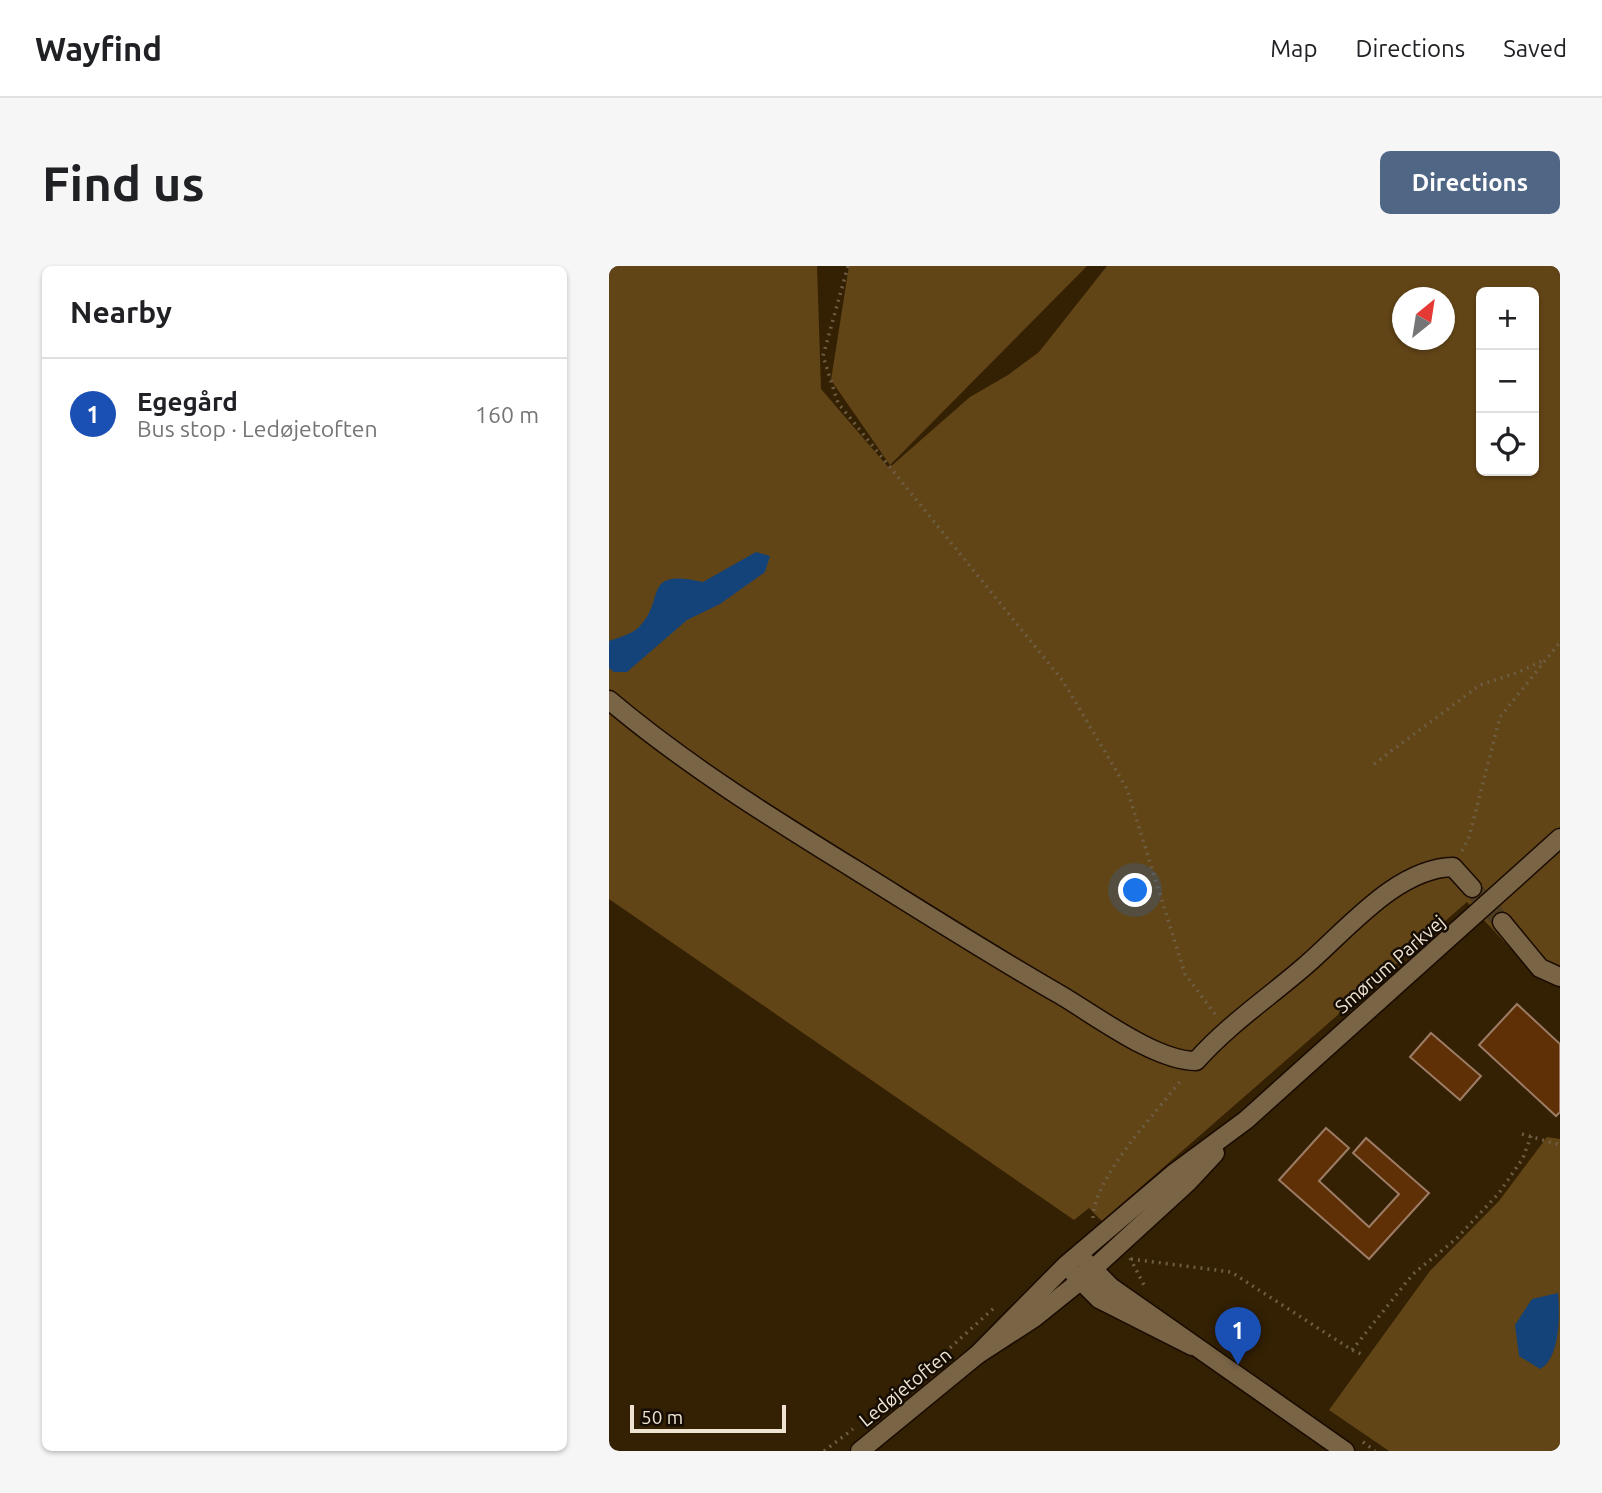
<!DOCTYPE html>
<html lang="en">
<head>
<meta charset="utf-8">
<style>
  :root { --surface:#fff; --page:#f6f6f6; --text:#202124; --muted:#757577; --line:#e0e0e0; --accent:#4f6685 }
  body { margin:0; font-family:Ubuntu,sans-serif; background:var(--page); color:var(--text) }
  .controls { position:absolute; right:21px; top:21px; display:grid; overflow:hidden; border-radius:10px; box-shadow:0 2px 5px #0004 }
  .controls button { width:63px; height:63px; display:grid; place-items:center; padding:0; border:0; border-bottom:2px solid var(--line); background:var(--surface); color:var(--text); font:35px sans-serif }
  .compass { position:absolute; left:783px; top:21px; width:63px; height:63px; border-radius:50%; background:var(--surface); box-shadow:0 2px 5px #0004; rotate:30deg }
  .scale { position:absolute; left:21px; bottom:18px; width:156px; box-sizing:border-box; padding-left:7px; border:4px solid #efe3d2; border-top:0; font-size:19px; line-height:24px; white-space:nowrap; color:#efe3d2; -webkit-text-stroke:5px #150d03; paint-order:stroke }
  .you { position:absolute; left:527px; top:625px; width:24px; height:24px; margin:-18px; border:5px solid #fff; border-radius:50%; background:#1a73e8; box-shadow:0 0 0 10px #1a73e833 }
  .badge { display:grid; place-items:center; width:46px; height:46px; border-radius:50%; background:var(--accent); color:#fff; font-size:23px; font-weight:700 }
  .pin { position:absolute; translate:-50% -58px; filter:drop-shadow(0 2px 4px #0008) }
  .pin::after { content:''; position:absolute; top:37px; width:24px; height:21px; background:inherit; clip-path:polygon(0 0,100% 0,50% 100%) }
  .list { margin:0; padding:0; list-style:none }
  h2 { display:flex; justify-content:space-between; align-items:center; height:91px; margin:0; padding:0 28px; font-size:30px }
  h2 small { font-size:23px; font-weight:400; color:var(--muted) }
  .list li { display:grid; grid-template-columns:46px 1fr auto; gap:21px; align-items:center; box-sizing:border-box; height:112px; padding:0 28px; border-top:2px solid var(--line) }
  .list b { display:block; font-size:26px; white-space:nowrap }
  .list p { margin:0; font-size:23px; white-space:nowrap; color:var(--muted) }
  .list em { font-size:23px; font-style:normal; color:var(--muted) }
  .icon { flex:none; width:38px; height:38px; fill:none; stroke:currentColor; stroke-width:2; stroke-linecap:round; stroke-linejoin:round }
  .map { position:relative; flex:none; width:951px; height:1185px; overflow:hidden; border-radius:10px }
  header { display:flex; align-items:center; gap:42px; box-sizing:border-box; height:98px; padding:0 35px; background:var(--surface); border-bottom:2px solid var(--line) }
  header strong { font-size:33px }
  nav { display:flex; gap:38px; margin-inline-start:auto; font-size:24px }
  .intro { display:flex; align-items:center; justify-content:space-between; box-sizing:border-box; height:168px; padding:0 42px }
  h1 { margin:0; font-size:49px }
  .button { padding:18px 32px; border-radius:10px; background:var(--accent); color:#fff; font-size:24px; font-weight:700 }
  main { display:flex; gap:42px; padding:0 42px }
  aside { flex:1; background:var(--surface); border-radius:10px; box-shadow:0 2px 5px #0004 }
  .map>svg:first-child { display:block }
</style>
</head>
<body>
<header>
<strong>Wayfind</strong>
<nav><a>Map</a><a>Directions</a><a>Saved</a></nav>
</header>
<div class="intro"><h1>Find us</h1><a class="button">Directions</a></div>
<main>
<aside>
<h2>Nearby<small></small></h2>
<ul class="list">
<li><span class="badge" style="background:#1a4fb4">1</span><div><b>Egegård</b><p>Bus stop · Ledøjetoften</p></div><em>160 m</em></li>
</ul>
</aside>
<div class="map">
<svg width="951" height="1185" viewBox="0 0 951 1185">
  <rect width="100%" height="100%" fill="#342103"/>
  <g fill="#624517" fill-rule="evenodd">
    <path d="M0,0h208l4,123 68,79 81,-71 38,-22 31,-23 68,-86h453v717l-33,-17 -60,-64 -365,319 -13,-13 -15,12 -465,-321zM872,26h53v179h-53zM794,32h42v42h-42z"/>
    <path d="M240,0h238l-197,199 -59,-85z"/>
    <path d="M938,871l13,2v312h-171l-60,-41 101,-139 69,-70z"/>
  </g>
  <g fill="#14437a">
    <path d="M147,286l14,4 -5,16 -45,32 -33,16 -60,52h-13l-5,-4v-27c9,-3 23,-7 30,-14 28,-28 1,-59 64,-45z"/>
    <path d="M949,1027c2,23 2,65 -18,76l-21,-13 -4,-31 17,-26z"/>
  </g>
  <g fill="#5f3006" stroke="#9d7c66" stroke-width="2">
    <path d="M908,738l43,40v68l-4,4 -77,-71z"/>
    <path d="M822,767l50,43 -21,24 -50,-43z"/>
    <path d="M717,862l23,20 -30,33 50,46 30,-33 -46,-41 13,-15 63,55 -60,66 -90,-79z"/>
  </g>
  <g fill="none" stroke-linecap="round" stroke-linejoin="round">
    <path stroke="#503e22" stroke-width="18" stroke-dasharray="18 9" stroke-linecap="butt" d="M863,622l30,34"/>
    <defs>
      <g id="minor">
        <path d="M0,434c77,65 164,119 250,172 66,41 132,83 200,122 36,21 96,67 137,67 33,-37 72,-63 109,-95 40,-34 91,-98 148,-99l19,21"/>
        <path d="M893,656l38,46 20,9"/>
        <path d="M477,996l25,25 234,164"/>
        <path d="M465,1008l25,25 93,47"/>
        <path d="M368,1089l89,-90 107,-91 73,-54 314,-282"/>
        <path d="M251,1185l117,-96 57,-37 46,-37 108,-99 27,-29"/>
      </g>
    </defs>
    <use href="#minor" stroke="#190b00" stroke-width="21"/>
    <g stroke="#6e5d43" stroke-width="3.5" stroke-dasharray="2 5" stroke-linecap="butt">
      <path d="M239,0l-25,90 15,47 225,278 64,108 58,185 32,43"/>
      <path d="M765,498l106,-79 39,-13 25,-12"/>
      <path d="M853,585l7,-14 31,-120 60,-75"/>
      <path d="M913,868l38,11"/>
      <path d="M484,952c1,-41 63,-105 89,-139"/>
      <path d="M521,992l14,27"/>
      <path d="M522,993l100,13 121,78 12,5"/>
      <path d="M743,1084l61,-76 43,-35 43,-46 24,-35 8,-22"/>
      <path d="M310,1110l75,-68"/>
      <path d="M754,1176l12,9"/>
      <path d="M215,1185l29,-22"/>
    </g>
    <use href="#minor" stroke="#7a6446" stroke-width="18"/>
  </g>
  <g text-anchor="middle" stroke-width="5" stroke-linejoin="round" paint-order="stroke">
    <g font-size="19" fill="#efe3d2" stroke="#150d03">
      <text transform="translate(781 698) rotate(-41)" y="7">Smørum Parkvej</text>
      <text transform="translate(296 1121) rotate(-39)" y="7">Ledøjetoften</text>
    </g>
  </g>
</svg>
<div class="controls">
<button>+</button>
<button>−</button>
<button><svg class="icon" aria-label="locate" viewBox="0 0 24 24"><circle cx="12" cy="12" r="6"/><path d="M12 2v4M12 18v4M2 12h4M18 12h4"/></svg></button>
</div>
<svg class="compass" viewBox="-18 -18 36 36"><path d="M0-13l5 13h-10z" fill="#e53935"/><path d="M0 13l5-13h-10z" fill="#757577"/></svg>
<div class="scale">50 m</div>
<div class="you"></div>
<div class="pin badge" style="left:629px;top:1099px;background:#1a4fb4">1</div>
</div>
</main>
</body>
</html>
